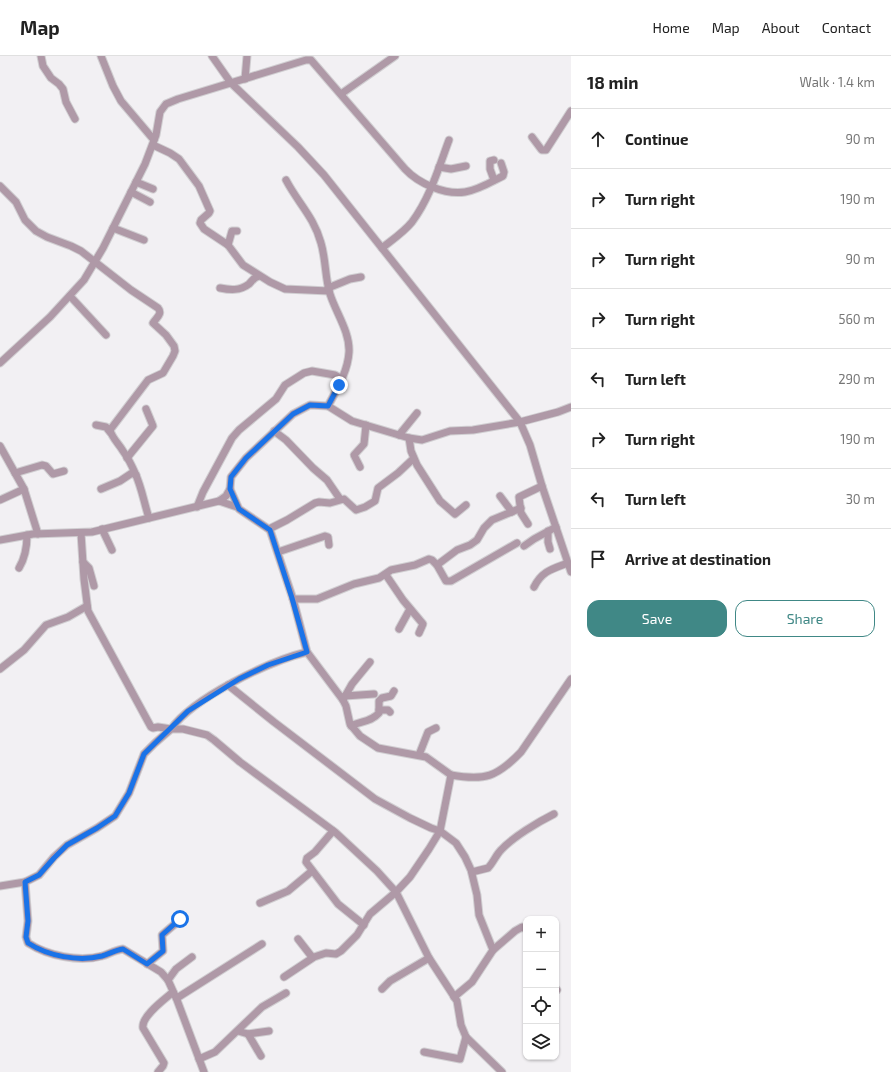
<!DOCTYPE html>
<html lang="en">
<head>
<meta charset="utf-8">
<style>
  :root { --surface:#fff; --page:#f2f2f2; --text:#222; --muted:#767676; --line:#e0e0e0; --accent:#408886 }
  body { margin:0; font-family:"Exo 2",sans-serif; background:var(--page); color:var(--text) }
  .controls { position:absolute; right:12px; bottom:12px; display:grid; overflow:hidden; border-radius:8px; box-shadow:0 1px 3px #0004 }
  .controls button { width:36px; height:36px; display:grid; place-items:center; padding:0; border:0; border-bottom:1px solid var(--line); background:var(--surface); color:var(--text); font:20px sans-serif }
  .stop { position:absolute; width:12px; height:12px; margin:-9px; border:3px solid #1a73e8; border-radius:50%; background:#fff }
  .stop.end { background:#1a73e8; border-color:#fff; box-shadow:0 1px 4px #0008 }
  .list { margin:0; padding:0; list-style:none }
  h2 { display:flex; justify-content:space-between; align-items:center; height:52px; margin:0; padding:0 16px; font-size:17px }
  h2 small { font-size:13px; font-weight:400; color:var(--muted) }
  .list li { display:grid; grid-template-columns:26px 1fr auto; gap:12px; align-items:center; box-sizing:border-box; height:60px; padding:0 16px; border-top:1px solid var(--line) }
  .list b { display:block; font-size:15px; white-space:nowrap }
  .list em { font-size:13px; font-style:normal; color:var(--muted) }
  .actions { display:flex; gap:8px; padding:12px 16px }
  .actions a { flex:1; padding:9px 0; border:1px solid var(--accent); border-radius:12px; text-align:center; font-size:14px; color:var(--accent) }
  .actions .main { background:var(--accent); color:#fff }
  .icon { flex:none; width:22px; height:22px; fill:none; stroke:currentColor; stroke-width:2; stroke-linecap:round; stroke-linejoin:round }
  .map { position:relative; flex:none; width:571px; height:1016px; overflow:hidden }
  header { display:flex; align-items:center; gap:24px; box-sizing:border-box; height:56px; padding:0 20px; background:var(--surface); border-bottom:1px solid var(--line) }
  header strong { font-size:19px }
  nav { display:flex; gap:22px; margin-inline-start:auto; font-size:14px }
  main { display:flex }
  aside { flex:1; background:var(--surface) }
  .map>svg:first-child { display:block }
</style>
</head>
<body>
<header>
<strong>Map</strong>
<nav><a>Home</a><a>Map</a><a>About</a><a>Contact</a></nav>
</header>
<main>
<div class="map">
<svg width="571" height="1016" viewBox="0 0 571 1016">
  <rect width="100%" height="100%" fill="#f2f0f3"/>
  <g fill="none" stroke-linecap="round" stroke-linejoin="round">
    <defs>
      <g id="minor">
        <path d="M41,0l2,10 8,12 8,6 4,5 3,13 9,17"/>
        <path d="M101,0l12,30 8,15 33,39"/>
        <path d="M212,0l19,27 67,64 26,28 196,247 10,23 12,41 29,86"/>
        <path d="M245,23l2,-23"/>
        <path d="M341,38l54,-38"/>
        <path d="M532,81l9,12 1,1h4l25,-39"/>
        <path d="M153,89l17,8 9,6 20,27 11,25 -1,2 -8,7 -1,3 4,6 24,16 15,20 27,17 15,7 44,2"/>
        <path d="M439,111l12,2 15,-3"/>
        <path d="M286,124c12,23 28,37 35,63 5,17 4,35 9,51 6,19 20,38 19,58 -1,19 -12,37 -21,54"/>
        <path d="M494,124l-4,-11v-8l4,-1"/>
        <path d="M136,126l17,7"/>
        <path d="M0,130l16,16 9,18 11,11 11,6 24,9 10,5 50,39 27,18c5,6 -2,10 -5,15l13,12 8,11 1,5 -2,5 -10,17 -15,7 -38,50c2,8 9,14 13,21 5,7 9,15 12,22 7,15 9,30 14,45"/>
        <path d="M131,136l19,10"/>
        <path d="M113,172l31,12"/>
        <path d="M228,189l4,-14h5"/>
        <path d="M382,192c10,-8 22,-16 30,-26 18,-24 27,-55 37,-82"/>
        <path d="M220,232c10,2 20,3 29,-4 3,-3 5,-7 10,-8"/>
        <path d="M328,232l22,-9 11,-2"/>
        <path d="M70,240l36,39"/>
        <path d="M0,307l50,-46 34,-37 19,-32 42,-84 11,-29 4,-23 6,-8 12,-5 128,-39h5l94,109c14,15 40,26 60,23 13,-2 26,-10 38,-16l1,-4 -3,-9"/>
        <path d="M96,369l10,2 4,5"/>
        <path d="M274,375l12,9 27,28 14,12 13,19"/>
        <path d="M399,379l5,-6 13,-16"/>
        <path d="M409,382l2,13 6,14 23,36 15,13 11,-9"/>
        <path d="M0,390l24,43 14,45"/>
        <path d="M127,402l26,-32 -7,-17"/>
        <path d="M360,411l-6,-12 10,-11 2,-19"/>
        <path d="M15,417l27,-8 4,1 7,8 11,-3"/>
        <path d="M101,433l19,-8 12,-8 4,2"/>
        <path d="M230,433l9,20 31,21 23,69h24l37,-15 25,-6 12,-8 24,-5 14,-6 3,1 5,5 9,16h5l66,-38"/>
        <path d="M500,440l12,16"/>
        <path d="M0,444l24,-11"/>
        <path d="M219,445l18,6"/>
        <path d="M197,451l6,-15 29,-54 7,-8 37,-31 9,-14 19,-12 8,-2 23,4 7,4"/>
        <path d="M528,468l-7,-11 -2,-16 23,-11"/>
        <path d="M102,473l10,21"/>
        <path d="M269,473l18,-9 28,-17 4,-1 11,1 14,-4 12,11 9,-3 10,-6 3,-13 20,-15 15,-14"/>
        <path d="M548,475v11l2,7"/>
        <path d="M81,477l3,46 4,32 63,116 2,1 5,-1 13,2c22,-31 98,-68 136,-77l-14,-53"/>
        <path d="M0,484l33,-6 59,-2 127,-31 7,-5 4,-7 1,-12 15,-19 47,-44 17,-9 18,1 24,15 57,17 13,2 28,-9 23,-1 47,-8 38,-10 13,-5"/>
        <path d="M524,490l10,-7 22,-12"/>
        <path d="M278,496l47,-16 3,1 1,8"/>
        <path d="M83,506l6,6 5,18"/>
        <path d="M437,509l20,-15 13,-5 7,-5 7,-12 8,-8 29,-12"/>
        <path d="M19,512c6,-10 8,-22 8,-33"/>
        <path d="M386,519l17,25 20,24 -4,9"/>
        <path d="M534,531c8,-16 18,-18 34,-24"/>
        <path d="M399,573l11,-20"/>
        <path d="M0,613l24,-19 22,-25 22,-8 19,-11"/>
        <path d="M228,629l46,37 101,77 35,19 21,10 9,3 16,12 9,14 6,13 6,25 2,20 14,35"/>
        <path d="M345,640l29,-2"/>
        <path d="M343,644l9,-16 18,-22"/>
        <path d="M379,654h9l2,2"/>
        <path d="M351,670c10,-5 20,-4 28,-13v-12l3,-3 9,-2 3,-5"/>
        <path d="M419,699l9,-23 8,-4"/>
        <path d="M451,719c34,6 46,2 70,-23l50,-73"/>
        <path d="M333,775l-18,21 -8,6 -1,4 32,42 26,21"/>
        <path d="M472,816l16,-4c5,-5 8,-13 13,-18 12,-13 37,-28 53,-36"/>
        <path d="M25,826l3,39 -2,16 2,6c20,13 51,19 74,13 7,-2 13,-6 21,-7l38,23 7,8 9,20 27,72"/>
        <path d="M0,830l25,-4 14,-7 15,-18 13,-12 30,-17 18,-12 14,-23 15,-39 11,-11 16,-14h12l24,6 7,5 26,22 95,70 42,39 19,21 33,66 28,43 4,24 5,12 36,35"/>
        <path d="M260,847l28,-12 24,-20"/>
        <path d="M298,883l14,18"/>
        <path d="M147,908l16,-13 -1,-16 20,-17"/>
        <path d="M284,921l30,-20 12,-4 10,1 5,-3 16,-16 13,-21 26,-22 14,-15 19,-28 11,-18 11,-56 -25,-18 -48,-9 -18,-12 -10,-12 -4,-18 -3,-6 -36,-48"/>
        <path d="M168,924l8,-11 16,-12"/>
        <path d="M382,933l8,-8 39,-23"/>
        <path d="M556,933l1,1"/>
        <path d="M454,941l18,-15 21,-32 22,-19 7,-4 4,2"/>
        <path d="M177,942l85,-54"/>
        <path d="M238,975l10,3 21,-3"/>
        <path d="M248,978l13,22"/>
        <path d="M424,996l36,7 6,-22"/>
        <path d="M199,1003l16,-7 47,-45 24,-14"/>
        <path d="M158,1016l5,-6 1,-3 -21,-35c-2,-12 22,-29 30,-36"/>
      </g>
    </defs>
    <use href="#minor" stroke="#d0ced1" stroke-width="9"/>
    <use href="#minor" stroke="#af99a7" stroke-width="7"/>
  </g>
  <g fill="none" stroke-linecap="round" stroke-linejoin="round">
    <path stroke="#1a73e8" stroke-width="5" d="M180,863l-18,16 1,16 -16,13 -24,-15c-8,1 -14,5 -21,7 -24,6 -54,0 -74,-13l-2,-6 2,-16 -3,-39 14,-7 15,-17 13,-13 30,-17 18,-12 14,-23 15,-39 44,-43 51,-32 29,-14 39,-13 -15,-54 -22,-68 -31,-21 -9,-20 1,-12 15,-19 47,-44 17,-9 18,1 11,-21"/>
  </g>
</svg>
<div class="controls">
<button>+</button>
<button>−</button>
<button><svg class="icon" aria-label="locate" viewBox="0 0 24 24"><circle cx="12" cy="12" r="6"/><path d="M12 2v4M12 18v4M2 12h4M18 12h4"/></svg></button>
<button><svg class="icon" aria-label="layers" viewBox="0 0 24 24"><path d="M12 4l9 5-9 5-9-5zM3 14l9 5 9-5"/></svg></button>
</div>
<div class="stop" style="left:180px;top:863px"></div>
<div class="stop end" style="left:339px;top:329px"></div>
</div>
<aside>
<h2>18 min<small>Walk · 1.4 km</small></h2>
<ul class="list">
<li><svg class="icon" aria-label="ahead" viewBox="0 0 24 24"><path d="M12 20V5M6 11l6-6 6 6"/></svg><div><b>Continue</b></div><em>90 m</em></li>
<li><svg class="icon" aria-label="right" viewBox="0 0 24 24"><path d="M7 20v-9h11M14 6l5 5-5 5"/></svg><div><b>Turn right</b></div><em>190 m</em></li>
<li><svg class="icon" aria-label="right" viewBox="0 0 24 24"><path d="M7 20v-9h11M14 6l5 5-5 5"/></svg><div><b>Turn right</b></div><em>90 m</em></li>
<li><svg class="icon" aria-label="right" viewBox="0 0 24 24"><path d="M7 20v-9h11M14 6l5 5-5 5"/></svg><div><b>Turn right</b></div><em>560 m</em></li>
<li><svg class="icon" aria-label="left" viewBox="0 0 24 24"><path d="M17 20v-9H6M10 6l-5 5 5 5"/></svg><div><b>Turn left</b></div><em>290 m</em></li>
<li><svg class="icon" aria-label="right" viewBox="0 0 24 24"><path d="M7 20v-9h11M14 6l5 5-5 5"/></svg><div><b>Turn right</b></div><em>190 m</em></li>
<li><svg class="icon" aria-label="left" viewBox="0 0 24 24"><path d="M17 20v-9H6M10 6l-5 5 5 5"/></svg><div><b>Turn left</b></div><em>30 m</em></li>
<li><svg class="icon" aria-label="arrive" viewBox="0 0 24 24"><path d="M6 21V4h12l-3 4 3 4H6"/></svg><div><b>Arrive at destination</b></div></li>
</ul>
<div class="actions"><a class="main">Save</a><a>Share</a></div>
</aside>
</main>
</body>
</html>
